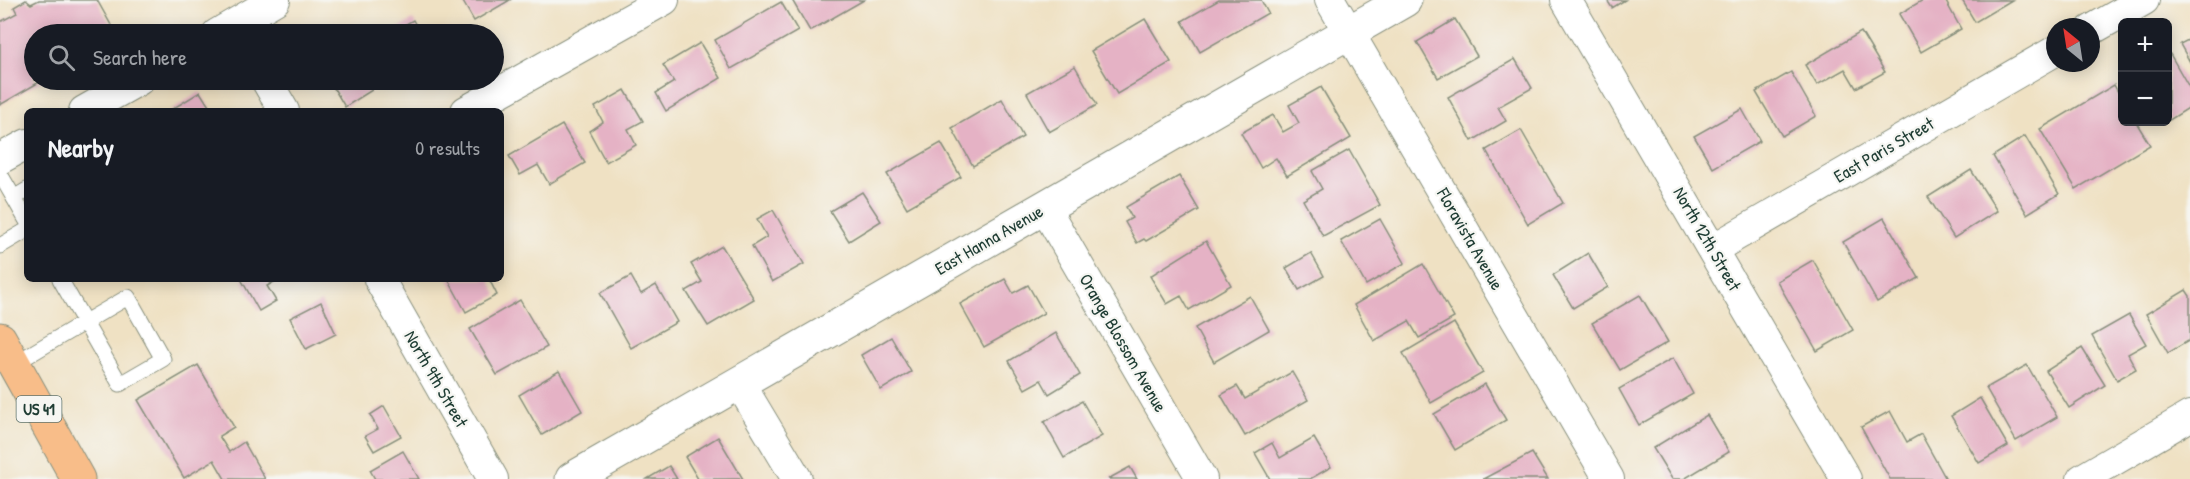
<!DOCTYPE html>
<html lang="en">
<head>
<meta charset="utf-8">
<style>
  :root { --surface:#171b24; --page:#20242c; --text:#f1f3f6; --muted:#9ea1a6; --line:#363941 }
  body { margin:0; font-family:"Patrick Hand",sans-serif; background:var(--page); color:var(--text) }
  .controls { position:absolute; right:18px; top:18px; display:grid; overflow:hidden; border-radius:9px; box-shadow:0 3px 15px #0003 }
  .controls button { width:54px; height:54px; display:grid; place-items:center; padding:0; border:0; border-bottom:2px solid var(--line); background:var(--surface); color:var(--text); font:30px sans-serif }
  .compass { position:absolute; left:2046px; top:18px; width:54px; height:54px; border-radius:50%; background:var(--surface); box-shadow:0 3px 15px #0003; rotate:330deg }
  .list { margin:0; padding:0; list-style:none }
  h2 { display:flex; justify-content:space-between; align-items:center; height:78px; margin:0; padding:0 24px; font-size:26px }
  h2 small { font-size:20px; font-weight:400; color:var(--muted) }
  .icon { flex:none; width:33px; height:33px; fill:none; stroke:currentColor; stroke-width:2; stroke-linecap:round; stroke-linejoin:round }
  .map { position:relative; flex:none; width:2190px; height:479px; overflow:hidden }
  .search { position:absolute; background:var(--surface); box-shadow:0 3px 15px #0003; left:24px; top:24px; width:480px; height:66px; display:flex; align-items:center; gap:15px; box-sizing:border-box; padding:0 21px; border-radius:33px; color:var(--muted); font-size:22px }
  .panel { position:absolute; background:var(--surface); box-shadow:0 3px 15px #0003; left:24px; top:108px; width:480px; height:174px; border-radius:9px }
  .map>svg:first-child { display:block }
</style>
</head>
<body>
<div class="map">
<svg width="2190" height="479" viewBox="0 0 2190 479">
  <rect width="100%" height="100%" fill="#f6f6f2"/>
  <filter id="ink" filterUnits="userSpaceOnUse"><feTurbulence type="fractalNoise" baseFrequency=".0167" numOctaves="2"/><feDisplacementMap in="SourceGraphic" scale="12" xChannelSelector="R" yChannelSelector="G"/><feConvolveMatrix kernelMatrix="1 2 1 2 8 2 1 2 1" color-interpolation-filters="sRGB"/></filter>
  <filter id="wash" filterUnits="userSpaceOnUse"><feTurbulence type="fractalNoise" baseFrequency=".008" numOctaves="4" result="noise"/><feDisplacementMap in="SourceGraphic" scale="24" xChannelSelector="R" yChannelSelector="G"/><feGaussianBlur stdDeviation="1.35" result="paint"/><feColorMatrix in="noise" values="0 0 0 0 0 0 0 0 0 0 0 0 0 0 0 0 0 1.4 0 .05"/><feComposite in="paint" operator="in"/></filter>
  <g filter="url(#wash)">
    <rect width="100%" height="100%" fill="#efe1c3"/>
    <g id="blocks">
      <g fill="#e5b2c5">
        <path d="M26,0l5,4 8,-4h58l19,34h-82v46h9l-43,25v-83l17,-9 -3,-6z"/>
        <path d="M462,0h48l-36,21z"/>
        <path d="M792,0h72l-54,31z"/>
        <path d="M1219,0h42l7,13 -68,39 -18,-31z"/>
        <path d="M1607,0h18l-13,8z"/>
        <path d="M1923,0h22l16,29 -40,23 -22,-38z"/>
        <path d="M1962,0h50l-37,22z"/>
        <path d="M781,2l17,29 -67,38 -16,-29z"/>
        <path d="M1145,19l26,43 -54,32 -26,-43z"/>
        <path d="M1455,19l22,37 -39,22 -21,-36z"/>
        <path d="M413,20l8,14h-32z"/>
        <path d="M1861,32l24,40 -29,16 -11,-19 -28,16 -12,-20z"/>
        <path d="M2190,39v23l-10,-18z"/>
        <path d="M700,43l21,35 -55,33 -10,-18 18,-11 -11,-17z"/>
        <path d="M2170,54l20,35v18l-22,14v-65z"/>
        <path d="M1515,59l17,29 -34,19 8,14 -34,20 -24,-44z"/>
        <path d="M1075,66l22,39 -48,27 -22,-39z"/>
        <path d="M1791,72l25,44 -34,20 -26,-44z"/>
        <path d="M329,80h37l6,10 -27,17z"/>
        <path d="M2114,85l8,14v23h14l14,23 -74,44 -36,-60z"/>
        <path d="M1321,87l30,51 -64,38 -11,-18 -15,10 -20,-35 32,-18 10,17 16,-9 -10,-18z"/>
        <path d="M625,90l18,31 -15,8 8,16 -30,17 -17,-31 14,-9 -8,-15z"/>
        <path d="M200,92l12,19h-43z"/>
        <path d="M1002,99l21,38 -50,29 -21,-38z"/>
        <path d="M1742,109l18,32 -47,27 -19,-32z"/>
        <path d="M562,125l23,38 -36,21 -11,-19 -18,10 -11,-19z"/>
        <path d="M1521,130l42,73 -35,21 -42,-74z"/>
        <path d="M2025,136l34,58 -32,20 -34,-58z"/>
        <path d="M941,143l20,34 -54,31 -20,-34z"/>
        <path d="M1349,150l31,55 -57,31 -20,-36 19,-11 -10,-18z"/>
        <path d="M1971,170l26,41 -43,27 -26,-41z"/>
        <path d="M1179,176l20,34 -53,31 -2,-2 -7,4 -12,-21 7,-4 -6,-11z"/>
        <path d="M862,192l19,29 -32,20 -19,-30z"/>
        <path d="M773,210l31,54 -32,18 -20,-36 15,-9 -10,-18z"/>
        <path d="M1884,218l35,60 -42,24 -34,-60z"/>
        <path d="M1380,219l25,44 -39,22 -25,-44z"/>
        <path d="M1206,241l25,44 -42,25 -8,-14 -14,8 -17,-28z"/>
        <path d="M722,246l32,53 -46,27 -22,-35 16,-9 -11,-18z"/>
        <path d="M1311,253l13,23 -25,14 -13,-22z"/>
        <path d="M1588,253l20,34 -35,21 -20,-33z"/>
        <path d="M1813,260l40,70 -36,21 -40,-70z"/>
        <path d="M1423,264l31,54 -35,20 -10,-17 -35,20 -20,-36z"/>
        <path d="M631,276l10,18 15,-9 21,37 -46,26 -31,-55z"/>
        <path d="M241,279h38l-12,7 9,15 -17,10z"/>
        <path d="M448,279h41l8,16 -31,17z"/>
        <path d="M1005,279l8,14 15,-8 16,28 -60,34 -24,-43z"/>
        <path d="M2186,290l4,6v44l-22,13 -22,-39z"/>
        <path d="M1640,295l28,47 -48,28 -28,-47z"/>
        <path d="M1250,296l19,34 -55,32 -19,-34z"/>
        <path d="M520,300l27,47 -50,28 -27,-46z"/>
        <path d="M321,302l15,32 -30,15 -16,-31z"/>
        <path d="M2129,315l17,29 -18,10 8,15 -19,11 -25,-44z"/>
        <path d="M1454,323l29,50 -52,30 -28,-50z"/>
        <path d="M1056,333l24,42 -31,19 -8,-14 -16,9 -16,-28z"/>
        <path d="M891,337l20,35 -30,18 -20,-35z"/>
        <path d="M2082,348l23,37 -36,23 -23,-37z"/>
        <path d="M1673,358l20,36 -54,31 -20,-36z"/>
        <path d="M198,365l36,62 -15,9 10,16 15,-10 21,37h-40l-11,-19 -30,18 -46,-78z"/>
        <path d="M2027,365l30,52 -41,24 -30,-53z"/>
        <path d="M559,371l23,40 -40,24 -23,-40z"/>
        <path d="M1292,372l16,28 -63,36 -24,-41 16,-9 8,13z"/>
        <path d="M1485,384l21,36 -51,30 -21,-36z"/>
        <path d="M1980,398l28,48 -29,17 -28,-47z"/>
        <path d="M1082,401l20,35 -38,22 -20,-36z"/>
        <path d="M384,406l17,30 -27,15 -9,-15 13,-7 -8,-14z"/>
        <path d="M1890,411l17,31 14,-8 25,45h-56l-29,-52z"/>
        <path d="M1707,415l22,37 -45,27h-12l-19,-31z"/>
        <path d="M718,437l25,42h-45l-13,-22z"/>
        <path d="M1314,438l17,29 -21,12h-40l-15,-26 17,-10 8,15z"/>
        <path d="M403,451l16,28h-44l-5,-9z"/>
        <path d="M1532,453l16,26h-65z"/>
        <path d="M669,466l8,13h-30z"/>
        <path d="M1130,467l7,12h-29z"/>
      </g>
    </g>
  </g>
  <g filter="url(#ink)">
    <use href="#blocks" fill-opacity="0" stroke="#878f7c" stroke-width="1.5"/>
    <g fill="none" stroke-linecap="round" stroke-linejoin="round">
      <defs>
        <g id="service">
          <path d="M0,174l14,24"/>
          <path d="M27,190l-13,8 13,23"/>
          <path d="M0,246l27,-16"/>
          <path d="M14,364c38,-23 76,-45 114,-67l35,62 -43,25 -60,-105"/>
        </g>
        <g id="minor">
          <path d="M1330,0l279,479"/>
          <path d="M1566,0l280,479"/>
          <path d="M2091,30l53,-30"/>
          <path d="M217,34l58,-34"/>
          <path d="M266,80l18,31"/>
          <path d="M84,111l55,-31"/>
          <path d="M466,111l198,-111"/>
          <path d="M0,159l27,-15"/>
          <path d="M1045,208l157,271"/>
          <path d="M1713,249l342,-198"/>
          <path d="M379,279l114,200"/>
          <path d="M740,384l57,95"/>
          <path d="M2082,479l108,-63"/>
        </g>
        <path id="tertiary" d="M572,479l833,-479"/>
        <path id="primary" d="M0,339l78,140"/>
      </defs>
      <use href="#service" stroke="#878f7c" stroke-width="17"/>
      <use href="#minor" stroke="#878f7c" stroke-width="32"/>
      <use href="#tertiary" stroke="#878f7c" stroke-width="35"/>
      <use href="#primary" stroke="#878f7c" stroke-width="35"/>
      <use href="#service" stroke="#fff" stroke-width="15"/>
      <use href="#minor" stroke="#fff" stroke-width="30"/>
      <use href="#tertiary" stroke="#fff" stroke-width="33"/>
      <use href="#primary" stroke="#f8bd89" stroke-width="33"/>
    </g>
  </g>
  <g text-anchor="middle" stroke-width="4.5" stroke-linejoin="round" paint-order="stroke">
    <rect fill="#f6f6f2" stroke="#60746d" stroke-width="1.5" x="16.5" y="396" width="45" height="26" rx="4.5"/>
    <g font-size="16" font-weight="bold" fill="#1f3d34">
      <text x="39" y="415">US 41</text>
    </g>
    <g font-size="18" fill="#1f3d34" stroke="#f6f6f2">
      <text transform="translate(1884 150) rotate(-30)" y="6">East Paris Street</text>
      <text transform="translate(1470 239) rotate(60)" y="6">Floravista Avenue</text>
      <text transform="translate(1707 239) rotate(60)" y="6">North 12th Street</text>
      <text transform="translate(989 240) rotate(-30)" y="6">East Hanna Avenue</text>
      <text transform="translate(1123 343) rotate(60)" y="6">Orange Blossom Avenue</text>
      <text transform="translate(436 379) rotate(60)" y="6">North 9th Street</text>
    </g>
  </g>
</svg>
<div class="controls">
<button>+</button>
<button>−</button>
</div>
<svg class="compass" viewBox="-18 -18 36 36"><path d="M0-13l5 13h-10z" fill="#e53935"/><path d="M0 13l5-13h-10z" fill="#9ea1a6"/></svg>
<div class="search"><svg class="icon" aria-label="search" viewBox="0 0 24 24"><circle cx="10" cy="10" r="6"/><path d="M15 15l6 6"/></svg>Search here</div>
<section class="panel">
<h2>Nearby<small>0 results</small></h2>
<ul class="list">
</ul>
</section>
</div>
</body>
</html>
